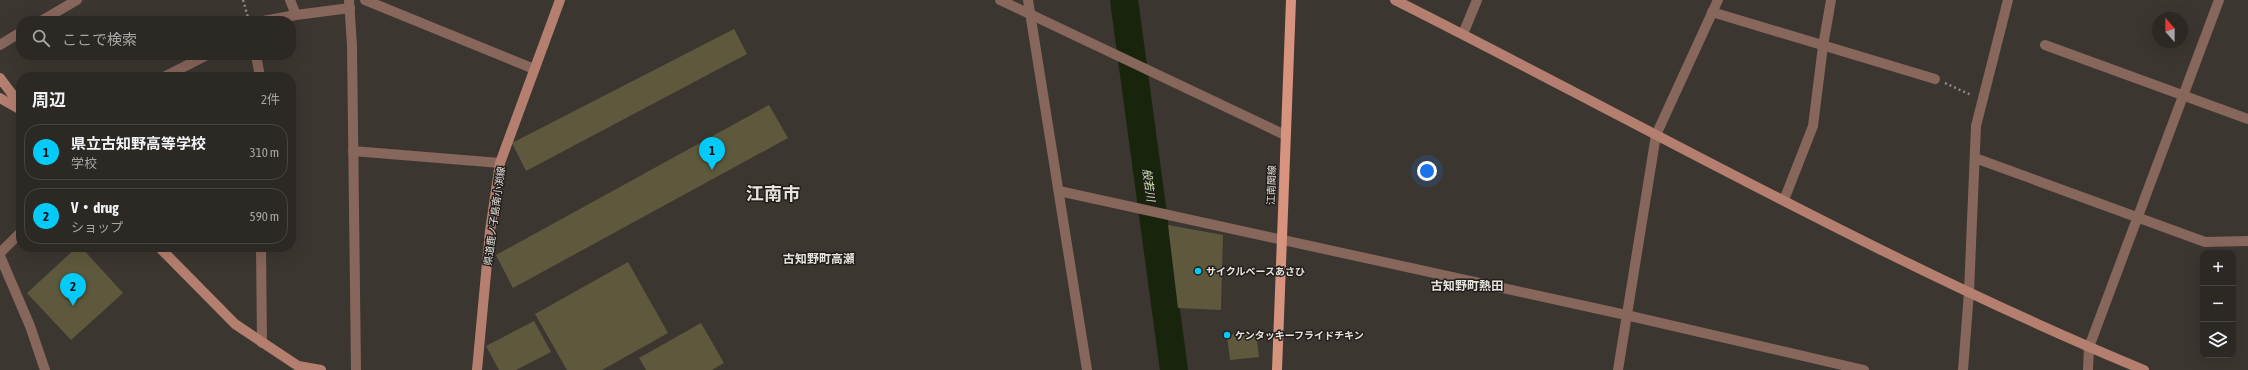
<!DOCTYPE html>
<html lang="ja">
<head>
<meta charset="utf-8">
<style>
  :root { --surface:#2c2824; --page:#383431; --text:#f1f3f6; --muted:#a6a6a6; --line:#484441; --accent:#03cbf9 }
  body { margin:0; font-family:"Asap Condensed","Noto Sans JP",sans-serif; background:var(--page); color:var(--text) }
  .controls { position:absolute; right:12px; bottom:12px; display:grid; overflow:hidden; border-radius:8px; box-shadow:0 4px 16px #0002 }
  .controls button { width:36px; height:36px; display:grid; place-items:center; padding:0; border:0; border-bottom:1px solid var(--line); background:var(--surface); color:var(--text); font:20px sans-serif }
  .compass { position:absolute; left:2152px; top:12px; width:36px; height:36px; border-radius:50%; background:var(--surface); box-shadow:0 4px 16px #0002; rotate:339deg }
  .you { position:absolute; left:1427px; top:171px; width:14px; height:14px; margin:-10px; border:3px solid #fff; border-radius:50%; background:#1a73e8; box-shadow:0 0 0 6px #1a73e833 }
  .badge { display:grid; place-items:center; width:26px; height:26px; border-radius:50%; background:var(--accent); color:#111; font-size:13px; font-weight:700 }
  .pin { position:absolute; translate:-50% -33px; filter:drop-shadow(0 1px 2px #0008) }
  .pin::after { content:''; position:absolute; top:21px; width:14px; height:12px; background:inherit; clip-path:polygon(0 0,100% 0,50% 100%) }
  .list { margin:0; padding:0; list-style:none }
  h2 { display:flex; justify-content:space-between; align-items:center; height:52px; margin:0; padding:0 16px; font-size:17px }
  h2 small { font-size:13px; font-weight:400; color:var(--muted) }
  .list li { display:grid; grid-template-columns:26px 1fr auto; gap:12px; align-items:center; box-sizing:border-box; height:56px; margin:0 8px 8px; padding:0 8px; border:1px solid var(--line); border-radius:16px }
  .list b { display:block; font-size:15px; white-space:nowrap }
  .list p { margin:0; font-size:13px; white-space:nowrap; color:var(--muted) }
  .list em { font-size:13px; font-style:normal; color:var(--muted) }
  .icon { flex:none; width:22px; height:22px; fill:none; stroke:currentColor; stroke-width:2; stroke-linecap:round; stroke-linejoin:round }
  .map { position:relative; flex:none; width:2248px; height:370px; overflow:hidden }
  .search { position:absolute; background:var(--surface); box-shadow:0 4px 16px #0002; left:16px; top:16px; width:280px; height:44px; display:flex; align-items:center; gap:10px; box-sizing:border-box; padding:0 14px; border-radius:16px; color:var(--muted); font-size:15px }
  .panel { position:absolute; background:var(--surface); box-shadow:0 4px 16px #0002; left:16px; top:72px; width:280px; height:180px; border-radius:16px }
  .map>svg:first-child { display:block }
</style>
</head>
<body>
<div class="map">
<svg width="2248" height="370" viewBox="0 0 2248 370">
  <rect width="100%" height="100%" fill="#3b3630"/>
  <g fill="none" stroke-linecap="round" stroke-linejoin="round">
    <path stroke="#19240d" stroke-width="28" d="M1124,0l50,370"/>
  </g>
  <g fill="#5e593d">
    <path d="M734,29l13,25 -221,117 -14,-28z"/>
    <path d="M769,105l19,33 -275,150 -17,-33z"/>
    <path d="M1168,225l55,10 -2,75 -43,-2z"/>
    <path d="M77,247h4l42,46 -52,47 -44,-47z"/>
    <path d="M628,262l40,71 -66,37h-35l-32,-56z"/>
    <path d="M534,321l17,31 -35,18h-17l-13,-24z"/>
    <path d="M701,323l23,40 -12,7h-66l-7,-12z"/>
    <path d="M1256,332l3,25 -29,3 -3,-25z"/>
  </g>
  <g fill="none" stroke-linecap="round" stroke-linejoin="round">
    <g stroke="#8c8883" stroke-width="2.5" stroke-dasharray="2 3" stroke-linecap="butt">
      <path d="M243,0l6,21"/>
      <path d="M1945,83l26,12"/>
    </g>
    <g stroke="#87665b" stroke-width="10">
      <path d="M290,0l6,15 54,-7"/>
      <path d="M349,0l3,46 4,324"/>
      <path d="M365,0l169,69"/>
      <path d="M1000,0l285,135"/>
      <path d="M1028,0l59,370"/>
      <path d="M1712,12l223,67"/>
      <path d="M41,21l36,-21"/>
      <path d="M263,21l33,-6"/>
      <path d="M1463,34l14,-34"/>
      <path d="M0,45l21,-13"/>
      <path d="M2045,45l203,74"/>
      <path d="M256,55l4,22"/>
      <path d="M164,77l43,-22"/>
      <path d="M353,151l147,12"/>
      <path d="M1975,158l230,84 43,-1"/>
      <path d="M1059,191l567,124 238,55"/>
      <path d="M1784,200l29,-74 10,-80 8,-46"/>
      <path d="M261,247l1,96"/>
      <path d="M0,253l21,-21"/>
      <path d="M0,256l30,70 15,44"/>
      <path d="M1618,370l38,-235 62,-135"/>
      <path d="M1963,370l6,-78 7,-166 32,-126"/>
      <path d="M2088,370l1,-23 130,-347"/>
    </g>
    <g stroke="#b47f6f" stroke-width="10">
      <path d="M1395,0c249,125 492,264 749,370"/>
      <path d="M0,78l21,28"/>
      <path d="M0,98l21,12"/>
      <path d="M159,247l76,77 63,42 23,4"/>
      <path d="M477,370l13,-139 10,-68 60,-163"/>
    </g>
    <path stroke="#d6937d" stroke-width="10" d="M1277,370l14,-370"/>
  </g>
  <g fill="#03cbf9" stroke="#211e1b" stroke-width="1.5">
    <circle cx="1198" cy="271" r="4"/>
    <circle cx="1227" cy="335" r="4"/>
  </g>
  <g text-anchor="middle" stroke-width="3" stroke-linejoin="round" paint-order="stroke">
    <g font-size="10" fill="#e6e3df" stroke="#211e1b">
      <text transform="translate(1271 185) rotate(-88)" y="4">江南関線</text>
      <text transform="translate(494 216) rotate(-82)" y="4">県道鹿ノ子島南小渕線</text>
    </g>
    <g font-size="10" font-weight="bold" fill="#e6e3df" stroke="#211e1b" text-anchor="start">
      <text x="1206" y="275">サイクルベースあさひ</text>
      <text x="1235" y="339">ケンタッキーフライドチキン</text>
    </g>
    <g font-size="11" font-style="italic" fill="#c9e4b1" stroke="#211e1b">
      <text transform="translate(1149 185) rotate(82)" y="4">般若川</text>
    </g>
    <g font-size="12" font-weight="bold" fill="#e6e3df" stroke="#211e1b">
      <text x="819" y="263">古知野町高瀬</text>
      <text x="1467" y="290">古知野町熱田</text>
    </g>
    <g font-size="18" font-weight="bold" fill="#e6e3df" stroke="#211e1b">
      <text x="773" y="200">江南市</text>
    </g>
  </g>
</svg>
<div class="controls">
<button>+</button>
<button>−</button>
<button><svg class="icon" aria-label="layers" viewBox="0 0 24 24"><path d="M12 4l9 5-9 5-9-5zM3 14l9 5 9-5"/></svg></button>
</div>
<svg class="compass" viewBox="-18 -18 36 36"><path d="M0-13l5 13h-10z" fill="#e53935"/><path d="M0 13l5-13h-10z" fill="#a6a6a6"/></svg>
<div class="you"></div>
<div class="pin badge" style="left:712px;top:170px">1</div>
<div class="pin badge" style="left:73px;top:306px">2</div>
<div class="search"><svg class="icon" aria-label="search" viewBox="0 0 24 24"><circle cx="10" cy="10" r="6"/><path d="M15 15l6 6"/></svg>ここで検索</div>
<section class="panel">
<h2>周辺<small>2件</small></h2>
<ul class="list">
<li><span class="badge">1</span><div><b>県立古知野高等学校</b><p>学校</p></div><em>310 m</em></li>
<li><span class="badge">2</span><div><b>V・drug</b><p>ショップ</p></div><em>590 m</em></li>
</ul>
</section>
</div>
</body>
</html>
